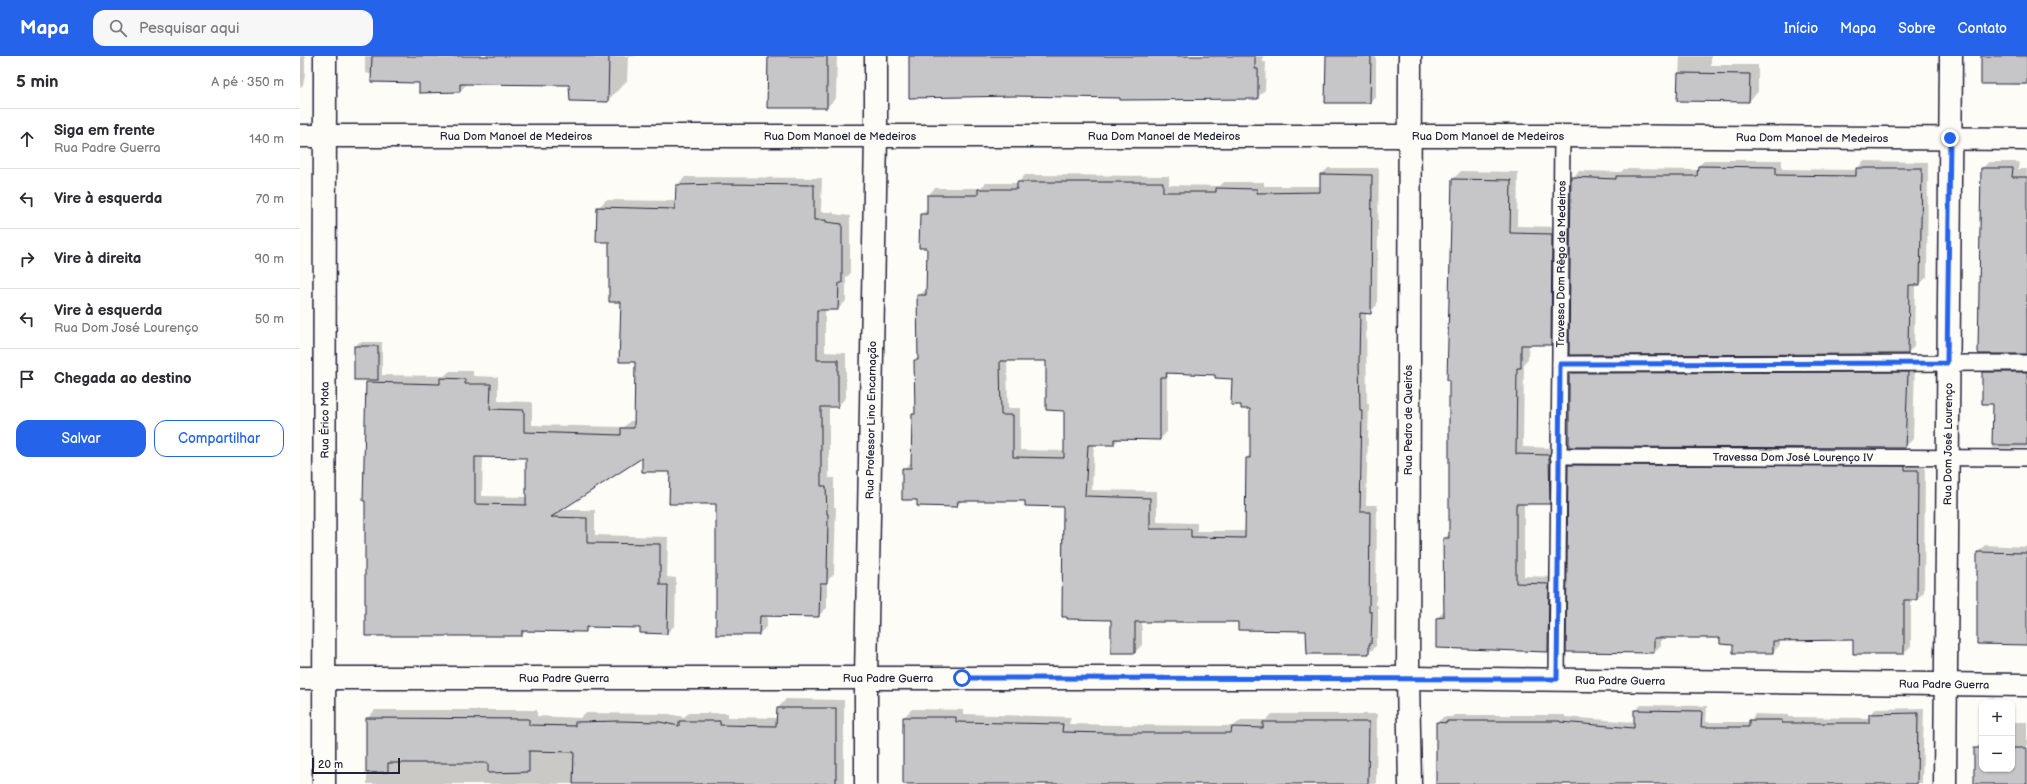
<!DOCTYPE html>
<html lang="pt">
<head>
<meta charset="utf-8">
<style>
  :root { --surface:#fff; --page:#f7f7f7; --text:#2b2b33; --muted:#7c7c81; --line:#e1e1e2; --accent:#2563eb }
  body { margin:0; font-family:"Balsamiq Sans",sans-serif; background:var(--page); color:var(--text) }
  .controls { position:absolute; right:12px; bottom:12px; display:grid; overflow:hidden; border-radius:8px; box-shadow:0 1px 3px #0004 }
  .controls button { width:36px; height:36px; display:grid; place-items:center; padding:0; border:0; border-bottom:1px solid var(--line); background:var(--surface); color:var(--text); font:20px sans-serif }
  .scale { position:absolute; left:12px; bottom:10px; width:88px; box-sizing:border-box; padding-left:4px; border:2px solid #22223b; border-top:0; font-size:11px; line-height:14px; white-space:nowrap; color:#22223b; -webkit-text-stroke:3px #fdfcf7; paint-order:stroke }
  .stop { position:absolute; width:12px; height:12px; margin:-9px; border:3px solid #2563eb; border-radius:50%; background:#fff }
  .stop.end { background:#2563eb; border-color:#fff; box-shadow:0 1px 4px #0008 }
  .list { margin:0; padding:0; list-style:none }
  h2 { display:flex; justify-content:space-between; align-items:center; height:52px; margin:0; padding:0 16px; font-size:17px }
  h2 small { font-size:13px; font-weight:400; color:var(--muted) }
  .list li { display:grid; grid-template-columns:26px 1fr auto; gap:12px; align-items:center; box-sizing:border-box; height:60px; padding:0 16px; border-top:1px solid var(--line) }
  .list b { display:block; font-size:15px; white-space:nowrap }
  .list p { margin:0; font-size:13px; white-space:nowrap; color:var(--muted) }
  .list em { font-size:13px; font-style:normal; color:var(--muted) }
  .actions { display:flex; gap:8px; padding:12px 16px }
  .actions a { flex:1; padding:9px 0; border:1px solid var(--accent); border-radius:12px; text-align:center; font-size:14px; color:var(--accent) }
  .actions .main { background:var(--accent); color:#fff }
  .icon { flex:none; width:22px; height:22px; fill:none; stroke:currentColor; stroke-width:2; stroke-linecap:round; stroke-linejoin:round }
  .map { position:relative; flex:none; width:1727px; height:728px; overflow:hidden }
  header { display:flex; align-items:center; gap:24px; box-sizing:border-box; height:56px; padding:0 20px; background:var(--accent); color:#fff }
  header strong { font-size:19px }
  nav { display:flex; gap:22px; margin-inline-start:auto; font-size:14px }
  .search { width:280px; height:36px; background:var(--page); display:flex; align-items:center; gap:10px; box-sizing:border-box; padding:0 14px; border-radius:12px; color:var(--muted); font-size:15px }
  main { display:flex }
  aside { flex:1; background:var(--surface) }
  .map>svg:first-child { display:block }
</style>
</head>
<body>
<header>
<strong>Mapa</strong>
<div class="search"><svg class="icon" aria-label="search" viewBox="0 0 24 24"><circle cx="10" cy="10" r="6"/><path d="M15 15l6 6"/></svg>Pesquisar aqui</div>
<nav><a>Início</a><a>Mapa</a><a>Sobre</a><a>Contato</a></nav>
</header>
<main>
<aside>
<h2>5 min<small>A pé · 350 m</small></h2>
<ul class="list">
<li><svg class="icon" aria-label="ahead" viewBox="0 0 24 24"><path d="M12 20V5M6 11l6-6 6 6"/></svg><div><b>Siga em frente</b><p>Rua Padre Guerra</p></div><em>140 m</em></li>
<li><svg class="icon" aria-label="left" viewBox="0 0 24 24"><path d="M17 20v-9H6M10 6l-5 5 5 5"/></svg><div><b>Vire à esquerda</b></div><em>70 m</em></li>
<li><svg class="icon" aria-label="right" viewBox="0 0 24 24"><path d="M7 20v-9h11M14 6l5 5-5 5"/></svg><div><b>Vire à direita</b></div><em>90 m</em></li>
<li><svg class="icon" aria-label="left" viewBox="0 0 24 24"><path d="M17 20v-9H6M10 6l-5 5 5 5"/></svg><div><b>Vire à esquerda</b><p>Rua Dom José Lourenço</p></div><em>50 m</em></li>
<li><svg class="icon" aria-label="arrive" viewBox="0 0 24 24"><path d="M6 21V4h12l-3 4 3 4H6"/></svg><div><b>Chegada ao destino</b></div></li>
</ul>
<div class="actions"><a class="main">Salvar</a><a>Compartilhar</a></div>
</aside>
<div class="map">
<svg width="1727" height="728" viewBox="0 0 1727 728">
  <rect width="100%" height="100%" fill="#fdfcf7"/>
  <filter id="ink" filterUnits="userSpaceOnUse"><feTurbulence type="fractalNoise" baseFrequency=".025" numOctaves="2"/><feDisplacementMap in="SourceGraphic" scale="8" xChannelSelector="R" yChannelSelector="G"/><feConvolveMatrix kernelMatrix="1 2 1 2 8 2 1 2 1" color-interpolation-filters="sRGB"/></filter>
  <g filter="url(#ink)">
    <g fill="#0003" fill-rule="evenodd">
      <path d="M0,0h5v19l-2,10 -3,3z"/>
      <path d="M65,0h273l-10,1 -1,24 -20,20 -37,-17 -102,-1 -8,8 -95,-18z"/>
      <path d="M469,0h68l-1,42 -9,9z"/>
      <path d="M611,0h352v6h3l-1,28 -8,8 -189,-1v-2z"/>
      <path d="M1027,0h49v40l-6,6z"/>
      <path d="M1380,0h31v9h47v27l-9,9 -71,-1z"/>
      <path d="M1682,0h45v29l-45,-2z"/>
      <path d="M1405,104h77v9l75,1 6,-9 65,1 -1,115 -7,7h-5l-1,63 -7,6 -335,-175 7,-7 42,1 3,-3 74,1v-4z"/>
      <path d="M1689,106h30l-1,7h9v184l-45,-185z"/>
      <path d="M1028,112h51l-2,137 -7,7h-4l1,92h2l-3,101h11l-1,100h2v31l-2,3v7l-7,7 -62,-23 -68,-9h-97v24l-7,7 -23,-33 -48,-113 -38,-6h-63l-6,6 -39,-7 -15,-30 9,-7 1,-47 3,-2v-53l3,-3 -1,-61 9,-7 1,-42 -7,-32 7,-7v-13l7,-7h45l6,-5h32l7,-8 144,1v9l51,1 4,-4h40v4h57v-11zM707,304h40l18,50v41l-45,-1v-42h-12zM870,316l46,2 17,4 18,30v45l-4,5 -1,73h-49v-8l-40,-1v-31l-65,-1 2,-46h20l6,-6 40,1 7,-7v-57z"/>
      <path d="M1161,115l57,1 -1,54 42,1 -1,109 -7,8h-22l-1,15 -4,4 -1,84 34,1v47l-8,8h-25v73l32,1v66l-8,8 -111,-33 8,-8 -1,-71 6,-6v-154h-2l5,-200z"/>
      <path d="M385,121l137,1 -1,34h12l1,2 16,2v58l-4,3v24l-8,8h-13v43l21,1v45l-9,8h-8v72h5v29h2l-2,67 -7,7v27l-9,8 -51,-1v11l-8,8h-42v-131l-46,-32 -28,-14 -82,53h34v25l73,2 -1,40 9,1 -1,47 -8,8 -25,-6 -52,-1 -4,5 -59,-1 -5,5 -155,-252 3,-4 -15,-32 4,-5h23v33l62,1 6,-5h23v5l25,1v24l34,1v23l92,2 6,-6h5l1,-60 -26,-120 -12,-33 8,-8 70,1 1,-16zM183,401h44v40l-45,-1z"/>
      <path d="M1615,308l-2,75 -8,8 -335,-74 8,-8z"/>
      <path d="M1689,310h38v82h-34l1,-45 -11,-30z"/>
      <path d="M1276,402l349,5 -1,129 -7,7h-6v47l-7,7 -50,-14 -74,1v5l-7,7 -39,-8 -13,-7h-60v8l-7,7 -85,-187z"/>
      <path d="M1685,489l42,2v97l-49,-1v-91z"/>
      <path d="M486,643l58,1v84h-477v-65l8,-9h162v6l43,2 5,-5 84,1 15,3 5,-4h39v4l49,1 1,-10z"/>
      <path d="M1341,649l66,1 -1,16h44l5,-8 33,1v2l82,1v-4l6,-5 48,-1 -2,75 -474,1 -11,-61 6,-6h9l2,-2h111v2l70,5v-11z"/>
      <path d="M612,653l51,1v4l108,3 -2,7 50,1 115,1 7,-6h25l6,-6h105l-1,70h-472v-67z"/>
      <path d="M1712,666h15v62h-52l1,-36 6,-6v27h30z"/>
    </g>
    <g fill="#c6c6c8" stroke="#22223b" fill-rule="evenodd">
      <path d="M72,0h237l-1,46 -38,-1 -1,-16 -109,-1v8l-41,1v-10l-48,-1z"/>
      <path d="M468,0h59v52h-60z"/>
      <path d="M609,0h346v13h3v30l-138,1v-2l-105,-2 -106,2z"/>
      <path d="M1026,0h45l-1,47h-45z"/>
      <rect x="1681" y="0" width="46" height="28"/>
      <path d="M1378,17l72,1 -1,28 -72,-1z"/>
      <path d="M1398,110l78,1v8l80,1v-8h66l-2,117h-11l-1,69 -339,1 2,-178 45,2v-3h81z"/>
      <path d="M1681,112h32l-1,9h15v177h-48l-1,-2z"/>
      <path d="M1020,118l52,1 -1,139 -11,-1 -1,49 1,48h2l-2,102h10l-1,100h3l-1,32h-2v10h-62l-1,-23 -68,-1v-8h-103v31h-24v-33l-44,-1v-2h-5l1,-110 -38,-1v-5h-67l-1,6 -40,-1v-6h-15v-32h9l1,-54h3l-1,-54h4l-1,-65h9l1,-47h-8l1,-34h7v-19h51v-6h39v-7h146v10h53v-4l41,1v4l63,-1zM700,305h46v49l18,1v47l-51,-1v-42h-12zM866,317l49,2v3l17,1 -1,26h10v4h9v49h-4l-1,80 -54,-1v-8h-41v-31l-65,-2 3,-51h26v-6l46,1v-63h7z"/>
      <path d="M1152,123l59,1 -1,53 42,1 -1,111h-30v23h-4l-1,86 33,1 1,49h-34v79l33,1 -1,68 -112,-4v-30l8,-1 -1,-79h6v-158h-2z"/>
      <path d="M424,128l90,1v35h12v2l16,2v59h-3l-1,27h-21v50h21v47h-17v79h5l1,28h1l-1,69h-7l-1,34 -59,-1 -1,19h-43v-131h-47l1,-32h-28v-14l-91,59 36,1v25l73,1v41h8l-1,49 -27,-1v-5l-54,-1v5l-64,-1v5h-157v-135h-2l3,-119 74,2v-6l25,1v5h26l-1,25 34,1v22l97,3v-7h13l1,-66h-16l2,-60h-12v-60h-13l1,-35 78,2 1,-24zM175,401l51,1v47l-51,-1z"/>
      <rect x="54" y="290" width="24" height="34"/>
      <path d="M1608,316l-3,76 -336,-1v-74z"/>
      <path d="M1682,316h45v73h-35l1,-41h-11z"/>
      <path d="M1268,409l337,1v4h13l-1,130h-13v54h-51v-14l-80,1v12h-40v-8l-13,-1v-6h-66v15l-88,-1z"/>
      <path d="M1677,496l50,1v92l-50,-1z"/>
      <path d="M477,652h59v76h-263l1,-32 -45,-1v21l-41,1v-10h-100v9l-22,1v-55l163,1v6l46,1v-4l45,-1 40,1 19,4v-5h41v4l56,1z"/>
      <path d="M1334,654l68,1 -1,16h48v-7h33v3h87v-9l49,-1 -1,71h-481v-62l11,1v-2h113v1l74,6z"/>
      <path d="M603,661h53v5l107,2 -1,8 48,1h121l1,-6 31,1v-6h106l-1,62h-465z"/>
      <path d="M1674,692h8v21h30v-21h15v36h-53z"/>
    </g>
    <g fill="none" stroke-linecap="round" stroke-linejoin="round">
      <defs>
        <g id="service">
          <path d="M1260,308l467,-1"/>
          <path id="s1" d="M1258,400l469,2"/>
          <path id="s2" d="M1257,623l5,-543"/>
        </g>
        <g id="minor">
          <path d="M1110,0l-2,622 2,106"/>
          <path id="s3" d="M0,80h1262l465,3"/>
          <path id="s4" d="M0,622h1108l619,7"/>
          <path id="s5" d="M1645,728l6,-728"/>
        </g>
        <g id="tertiary">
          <path id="s6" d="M24,728l1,-728"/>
          <path id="s7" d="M566,728v-107l10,-540v-81"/>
        </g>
      </defs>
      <use href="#service" stroke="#22223b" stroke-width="18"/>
      <use href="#minor" stroke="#22223b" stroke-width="25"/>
      <use href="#tertiary" stroke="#22223b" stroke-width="25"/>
      <use href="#service" stroke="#fdfcf7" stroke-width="15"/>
      <use href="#minor" stroke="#fdfcf7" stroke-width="22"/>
      <use href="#tertiary" stroke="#fdfcf7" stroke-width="22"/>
    </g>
  </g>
  <g fill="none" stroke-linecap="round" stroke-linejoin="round" filter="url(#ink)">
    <path stroke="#2563eb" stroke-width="5" d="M662,622l595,1 3,-315 387,-1 3,-225"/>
  </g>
  <g text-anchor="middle" stroke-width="3" stroke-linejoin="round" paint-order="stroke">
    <g font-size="11" fill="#22223b" stroke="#fdfcf7">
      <text dy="4" stroke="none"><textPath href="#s3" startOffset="216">Rua Dom Manoel de Medeiros</textPath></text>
      <text dy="4" stroke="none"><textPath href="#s3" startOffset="540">Rua Dom Manoel de Medeiros</textPath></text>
      <text dy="4" stroke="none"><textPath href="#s3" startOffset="864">Rua Dom Manoel de Medeiros</textPath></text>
      <text dy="4" stroke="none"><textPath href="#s3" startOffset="1188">Rua Dom Manoel de Medeiros</textPath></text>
      <text dy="4" stroke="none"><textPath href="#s3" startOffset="1512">Rua Dom Manoel de Medeiros</textPath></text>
      <text dy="4" stroke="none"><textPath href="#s2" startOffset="415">Travessa Dom Rêgo de Medeiros</textPath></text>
      <text dy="4" stroke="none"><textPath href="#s6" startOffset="364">Rua Érico Mota</textPath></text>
      <text dy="4" stroke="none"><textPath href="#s7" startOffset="364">Rua Professor Lino Encarnação</textPath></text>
      <text transform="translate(1108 364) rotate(-90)" y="4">Rua Pedro de Queirós</text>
      <text dy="4" stroke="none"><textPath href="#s5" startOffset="340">Rua Dom José Lourenço</textPath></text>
      <text dy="4" stroke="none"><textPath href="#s1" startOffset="235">Travessa Dom José Lourenço IV</textPath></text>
      <text dy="4" stroke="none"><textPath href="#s4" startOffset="264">Rua Padre Guerra</textPath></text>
      <text dy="4" stroke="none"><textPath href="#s4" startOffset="588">Rua Padre Guerra</textPath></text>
      <text dy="4" stroke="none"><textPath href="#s4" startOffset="1320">Rua Padre Guerra</textPath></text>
      <text dy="4" stroke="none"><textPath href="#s4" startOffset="1644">Rua Padre Guerra</textPath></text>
    </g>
  </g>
</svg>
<div class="controls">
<button>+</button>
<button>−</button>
</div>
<div class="scale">20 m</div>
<div class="stop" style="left:662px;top:622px"></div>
<div class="stop end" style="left:1650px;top:82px"></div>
</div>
</main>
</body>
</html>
